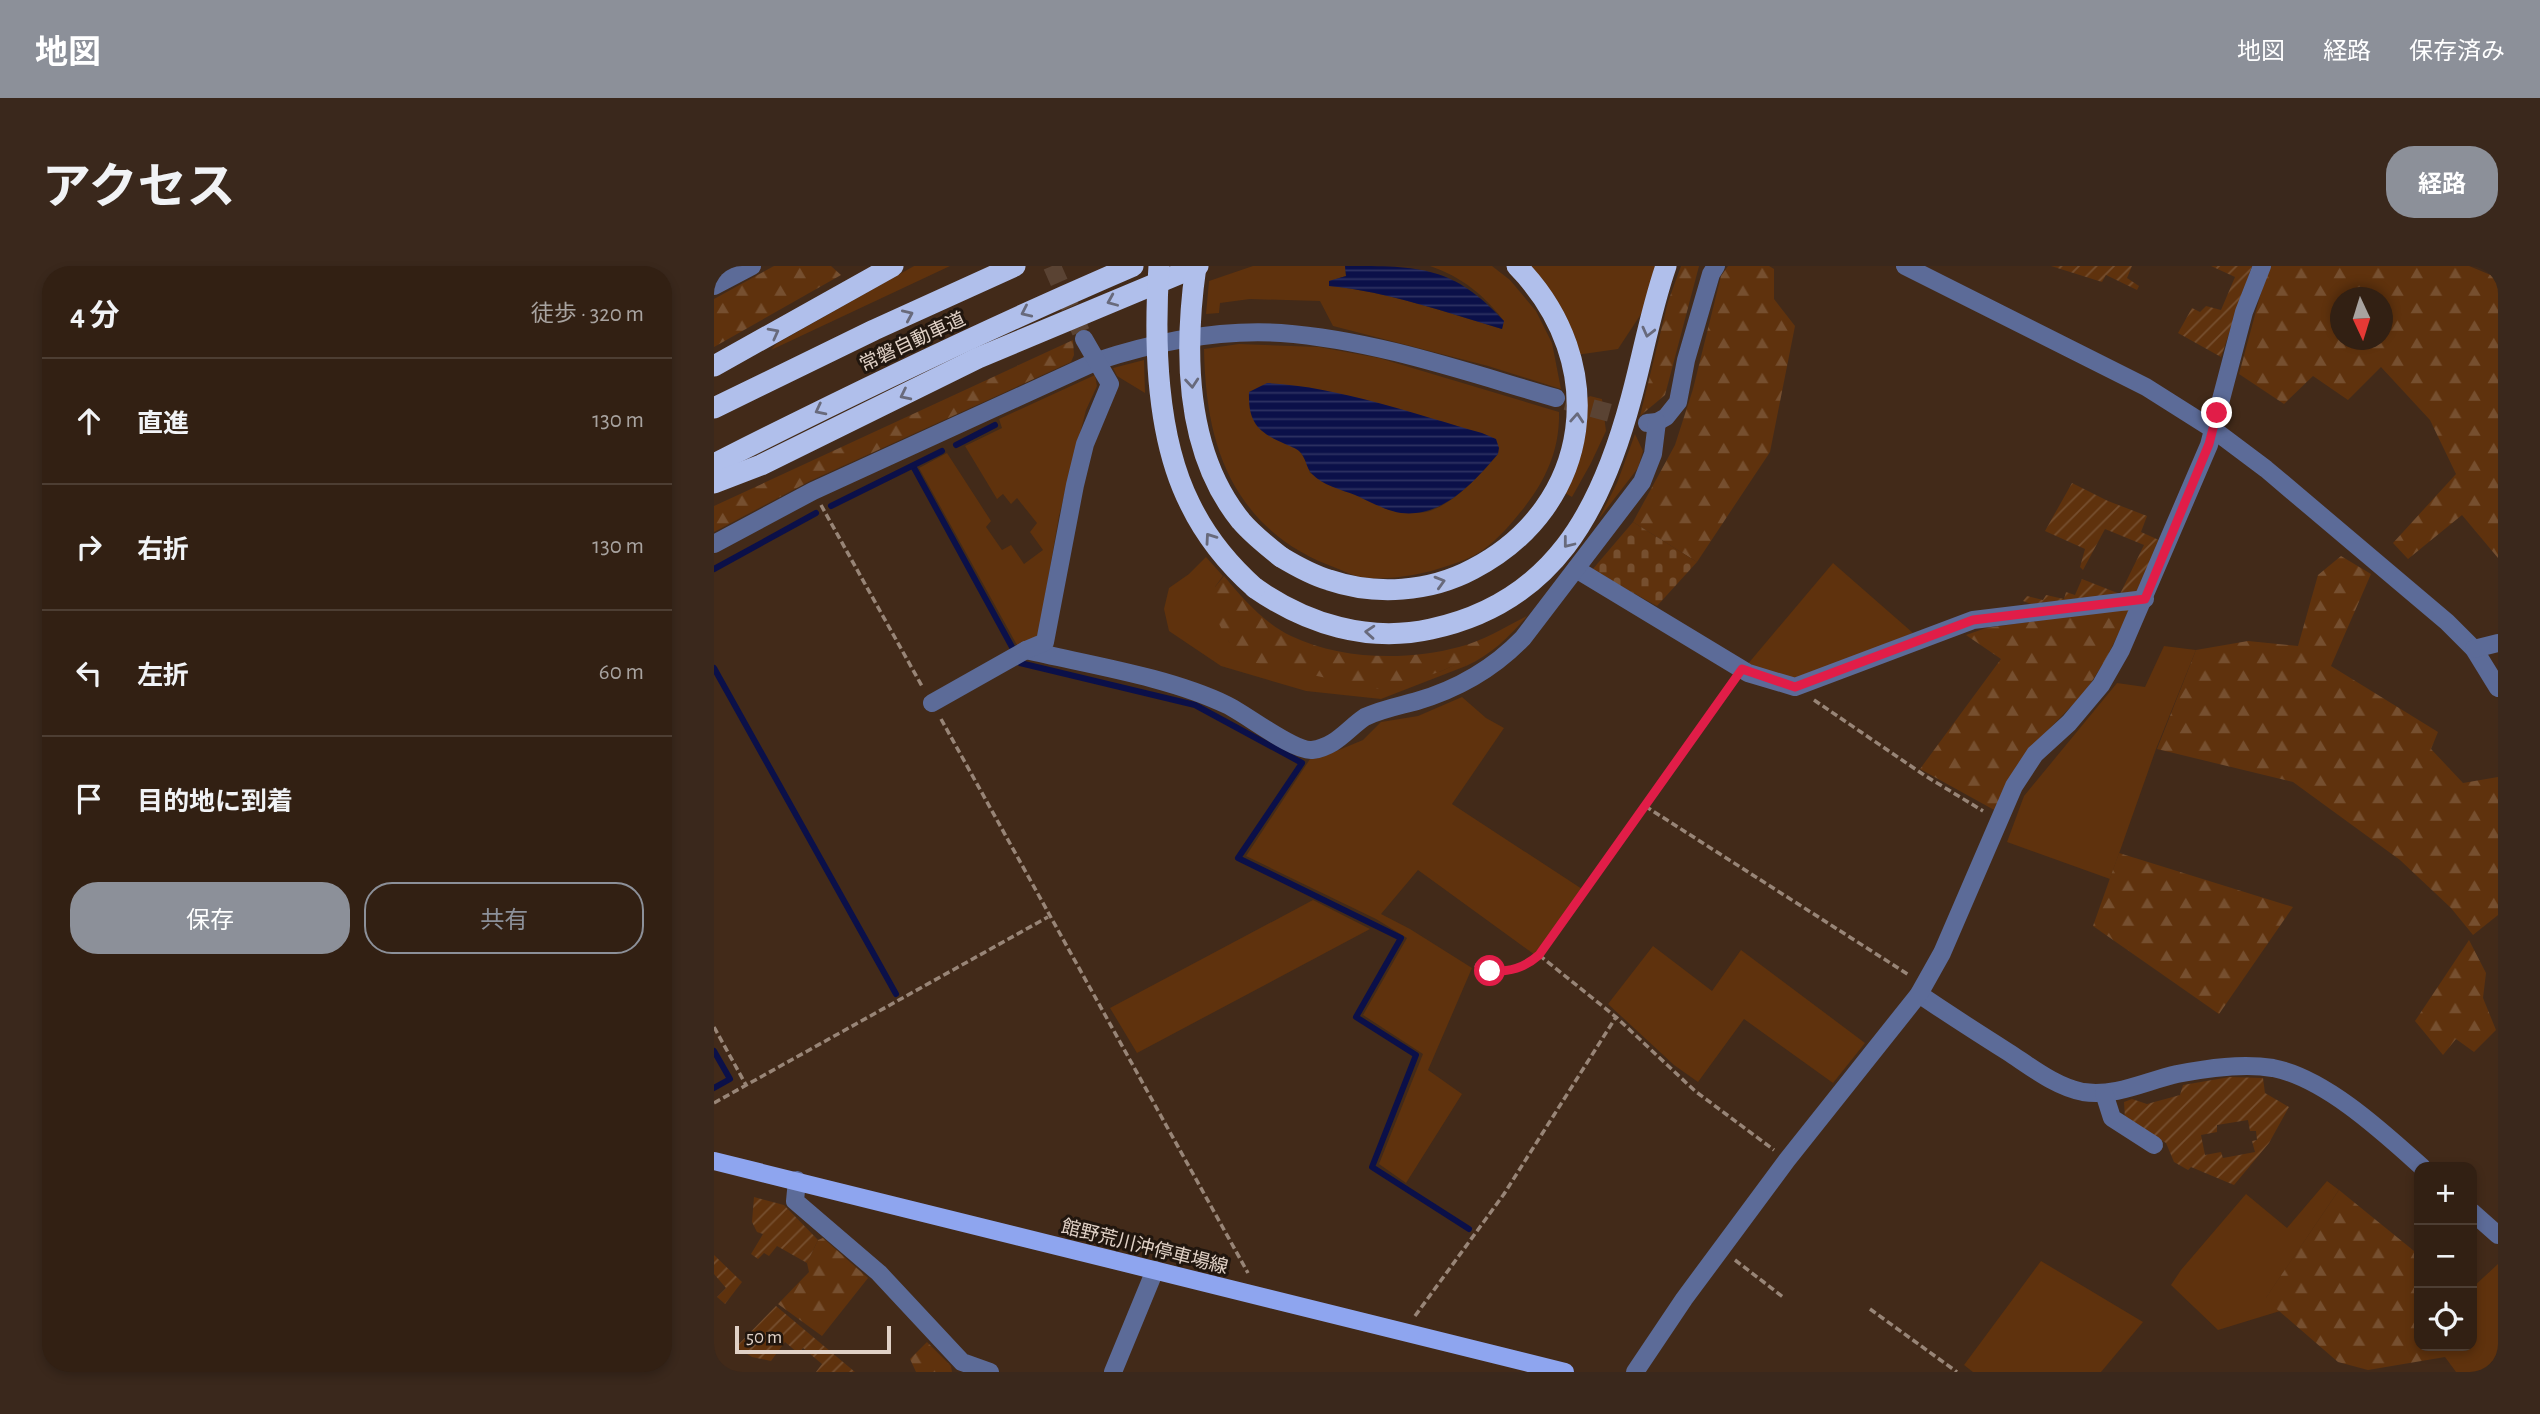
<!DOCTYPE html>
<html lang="ja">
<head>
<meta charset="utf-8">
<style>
  :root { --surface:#322013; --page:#3a281c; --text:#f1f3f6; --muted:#a8a3a0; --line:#4d3e33; --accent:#8c9099 }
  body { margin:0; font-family:"Alegreya Sans","Noto Sans JP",sans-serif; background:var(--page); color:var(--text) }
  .controls { position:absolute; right:21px; bottom:21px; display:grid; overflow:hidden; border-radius:14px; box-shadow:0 4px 10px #0003 }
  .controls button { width:63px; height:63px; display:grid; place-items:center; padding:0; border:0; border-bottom:2px solid var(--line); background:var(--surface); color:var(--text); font:35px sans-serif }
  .compass { position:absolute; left:1616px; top:21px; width:63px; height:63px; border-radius:50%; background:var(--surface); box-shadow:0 4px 10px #0003; rotate:176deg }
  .scale { position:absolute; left:21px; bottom:18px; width:156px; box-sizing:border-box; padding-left:7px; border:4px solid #e0d1c6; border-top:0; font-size:19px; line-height:24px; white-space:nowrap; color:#e0d1c6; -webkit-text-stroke:5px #21160e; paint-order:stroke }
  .stop { position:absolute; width:21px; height:21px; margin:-16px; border:5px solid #e11d48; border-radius:50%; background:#fff }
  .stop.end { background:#e11d48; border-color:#fff; box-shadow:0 2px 7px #0008 }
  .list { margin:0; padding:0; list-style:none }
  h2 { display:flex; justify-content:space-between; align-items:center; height:91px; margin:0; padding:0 28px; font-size:30px }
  h2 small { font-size:23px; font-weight:400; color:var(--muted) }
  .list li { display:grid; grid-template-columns:46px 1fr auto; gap:21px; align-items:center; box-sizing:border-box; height:126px; padding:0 28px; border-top:2px solid var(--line) }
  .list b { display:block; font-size:26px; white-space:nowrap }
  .list em { font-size:23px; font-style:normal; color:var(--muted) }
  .actions { display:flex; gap:14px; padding:21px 28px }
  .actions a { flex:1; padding:16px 0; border:2px solid var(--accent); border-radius:28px; text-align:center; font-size:24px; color:var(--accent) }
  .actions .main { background:var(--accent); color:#fff }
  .icon { flex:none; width:38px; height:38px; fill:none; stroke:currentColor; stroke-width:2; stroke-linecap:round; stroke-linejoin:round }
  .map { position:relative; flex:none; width:1784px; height:1106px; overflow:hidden; border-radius:28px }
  header { display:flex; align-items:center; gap:42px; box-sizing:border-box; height:98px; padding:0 35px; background:var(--accent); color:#fff }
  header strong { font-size:33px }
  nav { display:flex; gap:38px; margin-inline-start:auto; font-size:24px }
  .intro { display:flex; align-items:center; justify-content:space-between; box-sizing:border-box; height:168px; padding:0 42px }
  h1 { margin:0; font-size:49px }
  .button { padding:18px 32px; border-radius:28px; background:var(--accent); color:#fff; font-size:24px; font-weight:700 }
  main { display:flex; gap:42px; padding:0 42px }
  aside { flex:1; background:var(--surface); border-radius:28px; box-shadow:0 4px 10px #0003 }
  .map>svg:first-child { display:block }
</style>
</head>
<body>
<header>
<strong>地図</strong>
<nav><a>地図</a><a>経路</a><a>保存済み</a></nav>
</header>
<div class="intro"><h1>アクセス</h1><a class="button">経路</a></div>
<main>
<aside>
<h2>4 分<small>徒歩 · 320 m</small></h2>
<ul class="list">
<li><svg class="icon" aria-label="ahead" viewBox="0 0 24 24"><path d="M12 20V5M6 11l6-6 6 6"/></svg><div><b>直進</b></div><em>130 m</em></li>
<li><svg class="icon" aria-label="right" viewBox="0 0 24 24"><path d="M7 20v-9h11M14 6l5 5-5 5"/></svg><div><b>右折</b></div><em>130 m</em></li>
<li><svg class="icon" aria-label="left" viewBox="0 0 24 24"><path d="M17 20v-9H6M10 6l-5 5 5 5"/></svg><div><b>左折</b></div><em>60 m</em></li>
<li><svg class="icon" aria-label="arrive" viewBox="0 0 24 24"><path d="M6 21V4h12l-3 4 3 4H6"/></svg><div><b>目的地に到着</b></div></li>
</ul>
<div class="actions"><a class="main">保存</a><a>共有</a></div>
</aside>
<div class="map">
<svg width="1784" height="1106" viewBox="0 0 1784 1106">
  <defs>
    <pattern id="forest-firs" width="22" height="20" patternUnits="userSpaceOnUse" patternTransform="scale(1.75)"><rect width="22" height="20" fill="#5f320d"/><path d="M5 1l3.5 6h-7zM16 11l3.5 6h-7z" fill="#764f2f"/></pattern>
    <pattern id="cemetery-stones" width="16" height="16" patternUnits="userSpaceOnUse" patternTransform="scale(1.75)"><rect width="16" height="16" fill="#5f320d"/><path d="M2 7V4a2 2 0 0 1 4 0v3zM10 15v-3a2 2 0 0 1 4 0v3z" fill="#764f2f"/></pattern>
    <pattern id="garden-furrows" width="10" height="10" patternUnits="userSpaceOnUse" patternTransform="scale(1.75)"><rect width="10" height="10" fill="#5f320d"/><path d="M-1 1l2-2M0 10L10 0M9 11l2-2" fill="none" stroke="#764f2f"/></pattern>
    <pattern id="water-rules" width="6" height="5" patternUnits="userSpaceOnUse" patternTransform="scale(1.75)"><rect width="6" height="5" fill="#0b1049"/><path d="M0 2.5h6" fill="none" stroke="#2e3262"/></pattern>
  </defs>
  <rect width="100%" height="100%" fill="#422a19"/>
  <g fill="#5f320d" fill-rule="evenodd">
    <path d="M200,0h36l-179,84 5,-6z"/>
    <path d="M539,0h92l1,10 -17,5 1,5c59,6 115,26 172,43l2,-8c-20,-26 -42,-44 -74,-55h62l18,14 26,31 16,32 9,46 -73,-23 -155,-40 -13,-25 -70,-2 -30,4 -1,10 -13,1 3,-33z"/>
    <path d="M811,0h130l-12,45 -25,38 -42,6z"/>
    <path d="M525,78l80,3 60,11 180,54c1,37 -13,68 -36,97 -12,15 -24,29 -40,41 -11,8 -26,13 -39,17 -23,8 -58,14 -83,10 -8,-1 -17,-6 -25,-9 -40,-15 -71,-36 -95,-72 -29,-44 -36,-96 -37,-147zM585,184l199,4c-17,20 -42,48 -68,57 -10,3 -21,2 -33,1l-87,-39 -3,-10z"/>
    <path d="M430,94l1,33 -28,-17 -4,-8z"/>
    <path d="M381,109l2,11 -11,24 -27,106 -21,122 -20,9 -99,-179 28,-15 44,68 -5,6 16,23 9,-5 13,19 19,-14 -13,-18 7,-9 -20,-25 -6,6 -8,-10 -6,5 -32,-53 37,-18 -3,-9z"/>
    <path d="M876,130l12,3 4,32 -15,32 -19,34 -7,-4c17,-33 23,-56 20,-94z"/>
    <path d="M921,168l8,17 -5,17 -40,52 19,-37z"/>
    <path d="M492,291l17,19 -8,11 14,55 210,30 26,-12 1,6 -85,33 -75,-8 -85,-25 -52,-35 -5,-22 5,-21 20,-14z"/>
    <path d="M1119,297l80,70 -119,48 -47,-16z"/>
    <path d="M1450,380l32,4 -40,99 -46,130 -103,-37 17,-46 93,-113 28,4z"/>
    <path d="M748,431l24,21 18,10 -52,76 130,85 -47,66 -117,-85 -37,44 29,15 62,39 -44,102 34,24 -56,89 -27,-19 44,-110 -60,-39 44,-77 -31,-19 -130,-63 64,-97 24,-7 29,-12 18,-18 37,-6z"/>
    <path d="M599,634l57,29 -233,124 -27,-45z"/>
    <path d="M939,680l59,45 29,-41 124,93 -32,40 -89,-64 -46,63 -24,-17 -66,-61z"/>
    <path d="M1613,915l12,9 -73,108 14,13 -62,19 -47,-45 10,-15 65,-76 41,34z"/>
    <path d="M1327,995l102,61 -42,50h-128l-9,-7z"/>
    <path d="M1784,998v108h-42l-11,-15v-11h27v-58z"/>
  </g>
  <g fill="url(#forest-firs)" fill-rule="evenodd">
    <path d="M60,0h57l10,9 -127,72v-48z"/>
    <path d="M967,0h18l-34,129 -25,21 28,-114z"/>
    <path d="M1014,0h41l5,3v30l21,27 -25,126 -73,110 -64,-40 42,-77 18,-56 28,-113z"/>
    <path d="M1557,0h198l29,12v280l-36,-43 -54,44 -15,-16 63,-69 -26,-54 -49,-53 -33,33 -35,-24 -29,28 -45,-30 23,-85zM1626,32h42v42h-42z"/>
    <path d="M359,74l1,15 -3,7 -261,119 -96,51v-26z"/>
    <path d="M1627,290l30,18 -40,92 107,66 -7,17 32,34 35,-6v138l-25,20 -22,-27 -51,-48 -107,-78 -136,-33 39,-99 52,-9 50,5 20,-71z"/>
    <path d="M510,310c19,23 40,47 67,60 50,24 116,25 168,11 24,-6 46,-20 68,-31 -18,21 -35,38 -61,50l-2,-5 -25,11 -56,18 -127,-27 -27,-21 -15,-27 1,-28z"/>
    <path d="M1413,342l2,4 -23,47 -21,33 -57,59 -32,60 -76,-42 81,-110 -35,-24 20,-7z"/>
    <path d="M1405,587l174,54 -74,107 -126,-88z"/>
    <path d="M1755,674l17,33 -3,25 13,32 -22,22 -18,-13 -13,16 -28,-34z"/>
    <path d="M1625,924l80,65v91h26v11l-77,13 -30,-8 -73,-63z"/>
    <path d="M109,972l45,40 -46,58 -44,-32 31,-32 -2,-9 11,-23z"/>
    <path d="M213,1076l24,24 1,6h-36l-6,-13z"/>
  </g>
  <path fill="url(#cemetery-stones)" d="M919,256l64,40 -40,44 -65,-36z"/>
  <g fill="url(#garden-furrows)" fill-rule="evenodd">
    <path d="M1337,0h81l-5,12 12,8 -2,4 -31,-15 -4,7z"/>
    <path d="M1497,0h41l-31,91 -43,-24 14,-25 8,4 6,-6 15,4 14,-33z"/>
    <path d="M1358,217l36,18 39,15 -6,16 20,9 -26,54 -104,9 -8,-3 4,-5 16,4 3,-5 18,4 2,-7 9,3 7,-16 38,15 24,-49 -39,-16 -22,41 -3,-3 5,-18 -40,-18z"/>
    <path d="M1516,811l33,1 2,15 24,14 -20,36 -35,42 -43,-18 -3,3 -14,-8 -8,-19 -41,-24 -1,-17 8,-3 15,5 33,-9 3,-10zM1534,854l2,11h6l1,9 -5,1 3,11 -32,6 -2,-6 -16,3 -4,-20 16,-3v-7z"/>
    <path d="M40,931l30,8 34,35 -11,23 -30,-17 -8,10 -5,-3 -6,6 -7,-5 12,-20 -6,-2 -5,-10z"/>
    <path d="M0,989l28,27 -17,22 -8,-7 9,-9 -12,-14z"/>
    <path d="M62,1040l79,66h-39l6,-8 -19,-16 -5,5 -13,-11 -14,19 -19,-4 -16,-10z"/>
  </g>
  <g fill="url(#water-rules)">
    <path d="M631,0c76,0 108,0 159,55l-2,8c-57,-17 -113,-37 -173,-43v-5l17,-5z"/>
    <path d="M553,117c69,3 148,31 215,50l14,6 3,9 -1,6c-25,29 -56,64 -97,59 -15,-2 -32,-12 -46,-18 -13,-5 -33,-10 -43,-21 -6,-6 -6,-17 -13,-23 -3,-3 -10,-5 -14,-7 -27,-12 -37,-21 -36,-52z"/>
  </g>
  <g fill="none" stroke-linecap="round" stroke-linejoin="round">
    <g stroke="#0b1049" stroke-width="6">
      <path d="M242,179l39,-20"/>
      <path d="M199,200l99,181"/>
      <path d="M117,240l111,-55"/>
      <path d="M0,303l102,-56"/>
      <path d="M306,397l175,42 107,58 -64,95 163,80 -45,79 60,38 -44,112 97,62"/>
      <path d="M0,402l182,326"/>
      <path d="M0,785l16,28 -16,9"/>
    </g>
    <g stroke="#5a4333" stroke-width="18" stroke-dasharray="18 9" stroke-linecap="butt">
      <path d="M338,0l32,73"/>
      <path d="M852,135l81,22"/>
    </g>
    <g stroke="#988577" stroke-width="3.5" stroke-dasharray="7 3.5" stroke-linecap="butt">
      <path d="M107,239l102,183"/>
      <path d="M1100,434l110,75 59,36"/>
      <path d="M227,453l307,554"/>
      <path d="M931,540l264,169"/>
      <path d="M825,689l77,62 79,74 79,59"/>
      <path d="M761,699c24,9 44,7 64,-10l191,-270"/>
      <path d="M0,761l32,58"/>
      <path d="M0,837l334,-186"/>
      <path d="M1021,994l48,37"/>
      <path d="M1156,1043l87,63"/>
      <path d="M701,1050l89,-122 112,-177"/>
    </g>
    <g stroke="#5c6b98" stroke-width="18">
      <path d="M1191,0l241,121 68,43 52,39 181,153 27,27 24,39"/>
      <path d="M0,20l38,-20"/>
      <path d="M933,157l10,-1 9,-5 12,-15 8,-42 25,-86 5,-8"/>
      <path d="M0,278l99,-53 284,-130c58,-19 122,-32 184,-28 94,7 185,39 275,65"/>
      <path d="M862,303l172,104 47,14 178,-67 172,-21"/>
      <path d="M1760,383l24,-6"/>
      <path d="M312,384c64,15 143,27 201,55 19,9 67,47 85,45 24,-3 35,-21 53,-33 17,-8 34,-11 52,-16 41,-12 77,-33 106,-63l119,-156 11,-28 4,-32"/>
      <path d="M218,437l94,-53 19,-8 30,-157 10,-41 25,-60 -26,-45"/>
      <path d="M1205,728c29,20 59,39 89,58 23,15 48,35 75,40 33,5 63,-11 94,-18 31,-6 65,-11 96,-6 52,10 110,64 149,99"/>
      <path d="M1390,827l8,25 42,27"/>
      <path d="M83,914l-2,21 84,72 83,89 28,10"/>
      <path d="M1758,946l26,23"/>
      <path d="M399,1106l42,-102"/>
      <path d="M921,1106l49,-73 103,-139 132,-166 23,-41 72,-167 21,-32 34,-31 32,-38 20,-35 88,-205 35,-133 18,-46"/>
    </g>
    <path stroke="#8ea5ef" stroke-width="18" d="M0,895l851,211"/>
    <g stroke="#b0bfeb" stroke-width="21">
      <path d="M0,100l179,-100"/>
      <path d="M0,142l160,-78 141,-64"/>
      <path d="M0,198c138,-70 277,-137 419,-198"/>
      <path d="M0,217l47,-18 217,-107 220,-92"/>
      <path d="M567,291c15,9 31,18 48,23 47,16 101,12 144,-11 121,-63 138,-207 44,-303"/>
      <path d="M541,322c52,36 113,55 176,41 122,-26 170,-118 200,-230 12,-44 20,-90 35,-133"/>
    </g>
    <g stroke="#b0bfeb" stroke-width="21">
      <path d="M445,0c-5,74 -3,171 31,238 16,33 38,60 65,84"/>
      <path d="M482,0c-12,84 -12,185 45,255 12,14 26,25 40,36"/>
    </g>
  </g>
  <defs><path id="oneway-chevron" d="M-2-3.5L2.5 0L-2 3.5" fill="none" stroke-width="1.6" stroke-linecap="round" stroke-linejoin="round" transform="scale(1.75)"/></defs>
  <g stroke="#686a7c">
    <use href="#oneway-chevron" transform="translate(398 35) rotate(157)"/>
    <use href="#oneway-chevron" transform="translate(312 46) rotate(155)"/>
    <use href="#oneway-chevron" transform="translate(194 49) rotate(-24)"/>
    <use href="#oneway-chevron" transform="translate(934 66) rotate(104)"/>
    <use href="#oneway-chevron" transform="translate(60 67) rotate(-28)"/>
    <use href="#oneway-chevron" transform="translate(478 117) rotate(85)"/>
    <use href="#oneway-chevron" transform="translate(191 129) rotate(154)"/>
    <use href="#oneway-chevron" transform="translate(106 144) rotate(153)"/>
    <use href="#oneway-chevron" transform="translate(863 152) rotate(-86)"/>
    <use href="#oneway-chevron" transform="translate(496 272) rotate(-125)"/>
    <use href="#oneway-chevron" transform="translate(854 277) rotate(128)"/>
    <use href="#oneway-chevron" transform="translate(726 316) rotate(-16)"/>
    <use href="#oneway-chevron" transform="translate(656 366) rotate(-176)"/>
  </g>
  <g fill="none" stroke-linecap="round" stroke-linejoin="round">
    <path stroke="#e11d48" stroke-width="9" d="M776,705c20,1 34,-3 49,-16l203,-286 53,18 178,-67 172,-21 64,-155 8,-31"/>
  </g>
  <g text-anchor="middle" stroke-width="6" stroke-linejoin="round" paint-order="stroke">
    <g font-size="19" fill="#e0d1c6" stroke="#21160e">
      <text transform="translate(198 75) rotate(-25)" y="7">常磐自動車道</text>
      <text transform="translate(431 980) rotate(14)" y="7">館野荒川沖停車場線</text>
    </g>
  </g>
</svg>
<div class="controls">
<button>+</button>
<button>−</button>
<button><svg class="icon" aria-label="locate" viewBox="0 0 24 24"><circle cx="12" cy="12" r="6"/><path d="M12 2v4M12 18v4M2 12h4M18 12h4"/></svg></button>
</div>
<svg class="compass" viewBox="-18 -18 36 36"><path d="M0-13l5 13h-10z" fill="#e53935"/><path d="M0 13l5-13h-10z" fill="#a8a3a0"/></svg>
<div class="scale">50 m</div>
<div class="stop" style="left:776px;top:705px"></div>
<div class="stop end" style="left:1503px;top:147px"></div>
</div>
</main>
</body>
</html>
